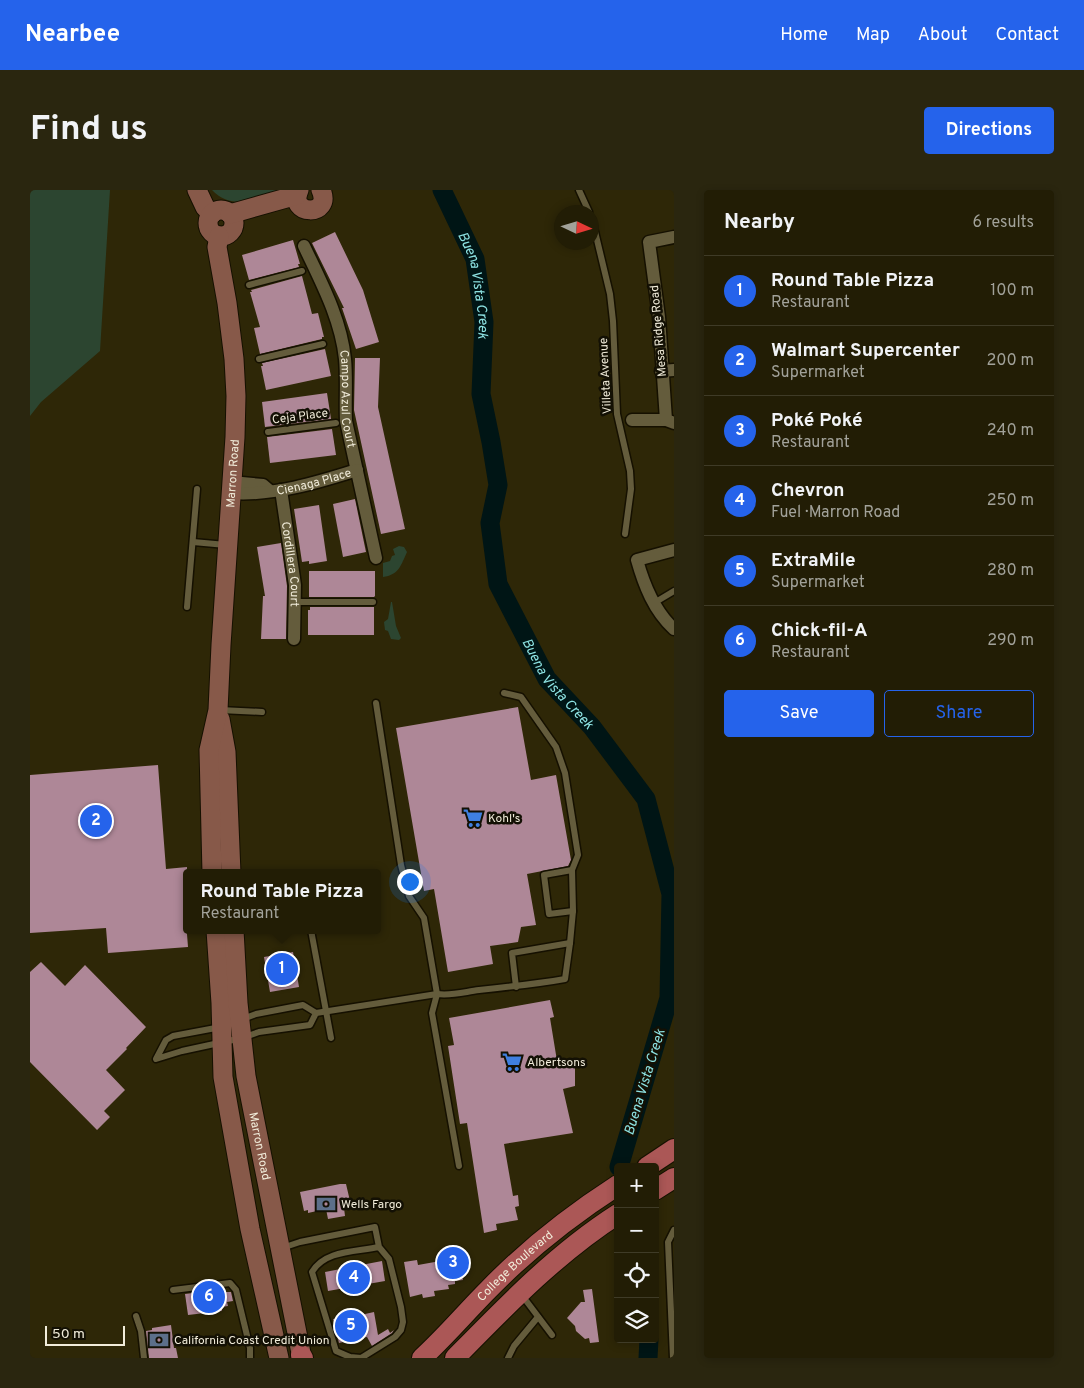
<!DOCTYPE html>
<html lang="en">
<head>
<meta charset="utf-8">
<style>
  :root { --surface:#221d05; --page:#2a260f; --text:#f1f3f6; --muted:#a2a29a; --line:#3f3b27; --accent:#2563eb }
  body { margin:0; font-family:Overpass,sans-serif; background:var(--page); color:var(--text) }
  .controls { position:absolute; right:15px; bottom:15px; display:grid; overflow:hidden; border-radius:5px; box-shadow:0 2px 8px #0003 }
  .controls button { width:45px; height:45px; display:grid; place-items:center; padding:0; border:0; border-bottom:1px solid var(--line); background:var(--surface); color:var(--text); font:25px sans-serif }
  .compass { position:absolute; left:524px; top:15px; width:45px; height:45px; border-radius:50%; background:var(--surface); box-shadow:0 2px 8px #0003; rotate:94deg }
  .scale { position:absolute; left:15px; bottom:12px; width:80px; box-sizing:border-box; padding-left:5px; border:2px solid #f1ecda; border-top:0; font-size:14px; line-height:18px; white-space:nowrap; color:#f1ecda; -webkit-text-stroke:4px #131004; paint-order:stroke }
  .you { position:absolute; left:379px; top:691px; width:18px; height:18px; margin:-12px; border:4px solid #fff; border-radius:50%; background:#1a73e8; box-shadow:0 0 0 8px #1a73e833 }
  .badge { display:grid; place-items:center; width:32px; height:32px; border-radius:50%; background:var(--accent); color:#fff; font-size:16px; font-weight:700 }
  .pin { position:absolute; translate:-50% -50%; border:2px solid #fff; box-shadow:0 1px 5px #0006 }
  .popup { position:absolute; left:153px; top:679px; width:198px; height:65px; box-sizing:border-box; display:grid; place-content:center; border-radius:5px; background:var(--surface); filter:drop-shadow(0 1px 4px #0005); font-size:16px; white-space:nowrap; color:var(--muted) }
  .popup b { font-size:19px; color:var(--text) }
  .popup::after { content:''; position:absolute; left:50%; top:100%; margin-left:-10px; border:10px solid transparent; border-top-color:var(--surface) }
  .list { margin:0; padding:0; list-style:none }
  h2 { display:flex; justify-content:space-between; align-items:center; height:65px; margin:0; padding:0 20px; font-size:21px }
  h2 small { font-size:16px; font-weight:400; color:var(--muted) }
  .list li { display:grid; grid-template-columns:32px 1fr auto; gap:15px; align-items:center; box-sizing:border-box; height:70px; padding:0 20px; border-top:1px solid var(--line) }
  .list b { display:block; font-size:19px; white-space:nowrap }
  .list p { margin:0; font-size:16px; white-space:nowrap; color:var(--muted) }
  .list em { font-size:16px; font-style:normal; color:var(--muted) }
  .actions { display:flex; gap:10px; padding:15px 20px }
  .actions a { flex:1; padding:11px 0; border:1px solid var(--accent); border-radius:5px; text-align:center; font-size:18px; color:var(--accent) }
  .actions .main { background:var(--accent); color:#fff }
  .icon { flex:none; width:28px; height:28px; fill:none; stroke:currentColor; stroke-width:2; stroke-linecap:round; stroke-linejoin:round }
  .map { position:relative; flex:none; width:644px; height:1168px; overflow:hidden; border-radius:5px }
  header { display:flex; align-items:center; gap:30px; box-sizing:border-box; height:70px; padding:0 25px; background:var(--accent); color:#fff }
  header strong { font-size:24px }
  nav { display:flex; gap:28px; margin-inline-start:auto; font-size:18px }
  .intro { display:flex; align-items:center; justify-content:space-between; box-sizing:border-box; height:120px; padding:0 30px }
  h1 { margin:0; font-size:35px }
  .button { padding:12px 22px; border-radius:5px; background:var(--accent); color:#fff; font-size:18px; font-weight:700 }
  main { display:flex; gap:30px; padding:0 30px }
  aside { flex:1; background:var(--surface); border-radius:5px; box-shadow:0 2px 8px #0003 }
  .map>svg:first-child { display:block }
</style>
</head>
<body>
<header>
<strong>Nearbee</strong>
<nav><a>Home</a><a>Map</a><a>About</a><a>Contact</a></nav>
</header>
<div class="intro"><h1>Find us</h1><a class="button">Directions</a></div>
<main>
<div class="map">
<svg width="644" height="1168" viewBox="0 0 644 1168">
  <rect width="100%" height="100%" fill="#2e2707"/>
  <g fill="#2c4530">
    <path d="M0,0h80l-10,161 -59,51 -11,14z"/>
    <path d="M182,0h70c-24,7 -49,22 -70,0z"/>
    <path d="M369,356l5,1 3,5c-6,13 -8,23 -24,25v-14l7,-2 2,-5 3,-1 -2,-6z"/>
    <path d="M361,412h1l4,24 5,12 -2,2 -8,-1 -3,-8 -3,-1 -1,-8 4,-3z"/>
  </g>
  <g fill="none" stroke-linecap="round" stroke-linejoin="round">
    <g stroke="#001515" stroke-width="19">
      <path id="s1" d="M412,0l33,69 9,63 -3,72 10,48 7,43 -8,38 8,61 49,95 45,48 54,72 25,95 -2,104 -50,169"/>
      <path d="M618,1168l1,-19"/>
    </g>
  </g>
  <g fill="#ae8797">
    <path d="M305,42l28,58 16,52 -23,7 -14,-41h2l-32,-65z"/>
    <path d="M263,50l7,24h-2l1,3 -50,13 -7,-25z"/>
    <path d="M272,86l10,38 6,-1 6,24h-2v2l-62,15 -6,-26 6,-1 -10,-35h2l-1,-2z"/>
    <path d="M295,159l6,27 -65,14 -5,-24h2l-1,-3z"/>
    <path d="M325,168h25l-2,49 27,122 -24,5 -27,-124z"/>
    <path d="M297,203l4,26 -66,8 -3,-25z"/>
    <path d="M302,239l4,26 -66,8 -3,-26z"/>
    <path d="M325,309l11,53 -23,5 -10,-53z"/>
    <path d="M289,315l8,56 -18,3v-3l-7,1 -8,-53z"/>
    <path d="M251,353l6,43 -1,53h-25l2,-43h2l-8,-49z"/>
    <path d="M279,381h66v25l-1,1h-65z"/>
    <path d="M280,417h64v28h-66v-25h2z"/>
    <path d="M488,517l13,73 25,-5 15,85 -3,6 -41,8 9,51 -15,2 -3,15 -28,4 3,18 -45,8 -14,-83 -10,2 -28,-163z"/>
    <path d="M128,575l8,104 21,-2v28h-3l4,52 -80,6 -2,-25 -76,5v-158z"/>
    <path d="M263,762l2,11h2l2,12h-2l2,12 -29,5 -6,-35z"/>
    <path d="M11,772l24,24 20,-21 61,62 -20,21 1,1 -21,21 19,20 -21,21 6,6 -13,13 -67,-68v-90z"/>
    <path d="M520,810l4,17 -4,1 8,49h17v19l-12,3 10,44 -69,11 9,52 5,-1 1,11 -4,1 3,13 -22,4 1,6 -13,3 -17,-110 -7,1 -12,-78 6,-1 -5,-27z"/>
    <path d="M310,994h6l4,17 1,6 -7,1 1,8 -17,3 -2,-10 -18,4v-3l-4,1 -4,-19z"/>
    <path d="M427,1068l6,22 -8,1v3l-7,1 1,4 -15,2 1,5 -12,2 -1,-4 -12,3 -6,-35 13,-2 1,5z"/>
    <path d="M352,1071l3,20 -57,10 -3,-19z"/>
    <path d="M194,1099l1,3h6l2,9 -6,1 1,4 -7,1 1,4 -34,4 -3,-21z"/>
    <path d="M562,1099l7,53 -9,1 -1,-5 -4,1 -9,-8 -1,-5 -8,-8 14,-16h4l-2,-12z"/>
    <path d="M344,1122l4,23 10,-6 2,4 4,-3 -2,3 -20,13 -5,-9 -28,6 -6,-24 9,-1 1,1z"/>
    <path d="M141,1135l3,23h2l2,10h-29l-3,-27 6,-1v-2z"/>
  </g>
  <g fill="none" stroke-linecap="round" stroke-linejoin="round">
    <defs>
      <g id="lane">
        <path d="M549,0l10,22"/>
        <path d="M562,29l18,75 3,27 4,93 13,57 1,18 -6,45"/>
        <path d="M219,95l53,-14"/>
        <path d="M229,169l64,-15"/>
        <path d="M238,242l68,-9"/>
        <path d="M163,352l33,3"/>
        <path d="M265,412h78"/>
        <path d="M624,413l20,-12"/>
        <path d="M157,417l10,-118"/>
        <path d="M346,513l25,162 8,31 15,22 13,76 -5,19 27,153"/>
        <path d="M190,520l42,2"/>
        <path d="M542,680l-28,5 5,39 24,-3"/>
        <path d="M281,740l20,108"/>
        <path d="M486,797l-4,-34 58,-10"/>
        <path d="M273,815l13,8 -6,12 -51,7 -17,6 -60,13 -26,8 10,-19 7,-4 48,-9 35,-13z"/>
        <path d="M286,823l121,-19c15,2 27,-2 42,-4 29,-3 57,-6 86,-11l5,-36 3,-32 -1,-41 6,-15 -13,-82 -9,-26 -35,-50 -17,-4"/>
        <path d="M252,1058l18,-6 75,-15 4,20 10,12 12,48 2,15 -2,8 -6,7 -34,21 -11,-1 -14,-6 -24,-79c13,-22 43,-20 67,-25"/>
        <path d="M143,1100l57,-7 6,7 14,58v10"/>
        <path d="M491,1104l31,41"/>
        <path d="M106,1126l5,15 3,27"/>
        <path d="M478,1168l6,-12 24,-29"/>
        <path d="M643,1168l-5,-116 6,-12"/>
      </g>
      <g id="street">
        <path id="s2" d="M274,56c17,36 37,73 41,113 2,20 0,42 1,62l30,137"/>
        <path d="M631,181l13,-1"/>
        <path d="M602,230h34l8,3"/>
        <path d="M636,230l-7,-103 -10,-75 25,-5"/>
        <path d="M201,292l32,3 7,6"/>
        <path id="s3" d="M251,300l14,95 -1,54"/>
        <path id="s4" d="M201,303c42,3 85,-10 126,-23"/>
        <path d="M644,360l-37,10c7,25 17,51 37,69"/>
      </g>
      <g id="secondary">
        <path d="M167,0l8,17 7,7"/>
        <path d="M269,0c-12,26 34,27 22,0"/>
        <circle cx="191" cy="33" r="13"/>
        <path d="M200,24l67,-19"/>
        <path d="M190,529l6,33 5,121"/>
        <path id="s5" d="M182,683l-3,-123 9,-40 3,-65 14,-208 1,-41 -2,-37 -7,-56 -10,-56 2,-11"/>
        <path d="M186,740l5,73 2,74 27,152 29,129"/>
        <path id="s6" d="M204,740l4,73 8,73 56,282"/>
      </g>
      <g id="primary">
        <path d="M617,977l27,-18"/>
        <path d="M625,1000l19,-12"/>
        <path d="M271,1165l2,3"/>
        <path id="s7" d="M392,1168c24,-22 44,-46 67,-69 37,-38 84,-75 129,-104"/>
        <path d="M425,1168c51,-52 102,-105 163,-144"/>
      </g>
    </defs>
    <use href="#lane" stroke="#151000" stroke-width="9"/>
    <use href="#street" stroke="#151000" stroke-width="15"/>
    <use href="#secondary" stroke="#151000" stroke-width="21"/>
    <use href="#primary" stroke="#151000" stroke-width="22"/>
    <use href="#lane" stroke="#645c3c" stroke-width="6"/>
    <use href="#street" stroke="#645c3c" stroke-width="12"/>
    <use href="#secondary" stroke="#875949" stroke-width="19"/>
    <use href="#primary" stroke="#ab5756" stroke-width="20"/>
  </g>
  <defs>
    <symbol id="supermarket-bare" viewBox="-9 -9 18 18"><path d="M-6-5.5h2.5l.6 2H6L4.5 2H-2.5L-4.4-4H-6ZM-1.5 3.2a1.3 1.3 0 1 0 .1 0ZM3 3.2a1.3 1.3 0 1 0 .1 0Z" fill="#3f7fe0" stroke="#131004" stroke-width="2.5" paint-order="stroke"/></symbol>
    <symbol id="bank-bare" viewBox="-9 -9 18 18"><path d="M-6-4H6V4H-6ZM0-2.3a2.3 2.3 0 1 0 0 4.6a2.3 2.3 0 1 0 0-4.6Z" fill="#5c6f8a" stroke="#131004" stroke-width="2.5" paint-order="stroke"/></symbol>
  </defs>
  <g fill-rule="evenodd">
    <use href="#supermarket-bare" x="429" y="614" width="28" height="28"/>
    <use href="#supermarket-bare" x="468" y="858" width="28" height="28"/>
    <use href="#bank-bare" x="282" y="1000" width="28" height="28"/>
    <use href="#bank-bare" x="115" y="1136" width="28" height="28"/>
  </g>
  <g text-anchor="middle" stroke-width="5" stroke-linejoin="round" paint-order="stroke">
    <g font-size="12" fill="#f1ecda" stroke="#131004">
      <text transform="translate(628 141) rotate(-95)" y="4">Mesa Ridge Road</text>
      <text transform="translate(575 186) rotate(-93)" y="4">Villeta Avenue</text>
      <text dy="4" stroke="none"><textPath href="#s2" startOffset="161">Campo Azul Court</textPath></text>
      <text transform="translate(270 226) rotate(-7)" y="4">Ceja Place</text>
      <text dy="4" stroke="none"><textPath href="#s5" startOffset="401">Marron Road</textPath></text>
      <text dy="4" stroke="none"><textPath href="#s4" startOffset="84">Cienaga Place</textPath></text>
      <text dy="4" stroke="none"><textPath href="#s3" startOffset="75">Cordillera Court</textPath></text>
      <text dy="4" stroke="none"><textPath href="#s6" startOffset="218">Marron Road</textPath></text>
      <text dy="4" stroke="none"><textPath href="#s7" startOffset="131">College Boulevard</textPath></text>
    </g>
    <g font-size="12" fill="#f1ecda" stroke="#131004" text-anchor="start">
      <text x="458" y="632">Kohl's</text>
      <text x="497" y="876">Albertsons</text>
      <text x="311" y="1018">Wells Fargo</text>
      <text x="144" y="1154">California Coast Credit Union</text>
    </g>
    <g font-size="14" font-style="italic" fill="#8de3e3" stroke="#131004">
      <text dy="5" stroke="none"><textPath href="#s1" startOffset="102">Buena Vista Creek</textPath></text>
      <text dy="5" stroke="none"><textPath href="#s1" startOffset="522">Buena Vista Creek</textPath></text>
      <text transform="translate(614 892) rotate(-73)" y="5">Buena Vista Creek</text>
    </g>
  </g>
</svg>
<div class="controls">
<button>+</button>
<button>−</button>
<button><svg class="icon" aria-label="locate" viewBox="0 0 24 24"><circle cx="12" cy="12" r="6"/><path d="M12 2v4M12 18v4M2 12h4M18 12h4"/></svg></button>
<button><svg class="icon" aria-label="layers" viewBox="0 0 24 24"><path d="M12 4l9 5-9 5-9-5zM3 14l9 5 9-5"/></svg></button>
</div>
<svg class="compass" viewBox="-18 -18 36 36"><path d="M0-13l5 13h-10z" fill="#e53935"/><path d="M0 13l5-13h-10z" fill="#a2a29a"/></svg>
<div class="scale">50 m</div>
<div class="you"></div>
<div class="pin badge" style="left:252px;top:779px">1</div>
<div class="popup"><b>Round Table Pizza</b>Restaurant</div>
<div class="pin badge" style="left:66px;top:631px">2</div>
<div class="pin badge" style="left:423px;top:1073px">3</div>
<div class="pin badge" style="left:324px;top:1088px">4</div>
<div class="pin badge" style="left:321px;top:1136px">5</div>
<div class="pin badge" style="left:179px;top:1107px">6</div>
</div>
<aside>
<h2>Nearby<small>6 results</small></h2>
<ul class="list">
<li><span class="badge">1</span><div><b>Round Table Pizza</b><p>Restaurant</p></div><em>100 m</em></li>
<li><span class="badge">2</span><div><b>Walmart Supercenter</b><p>Supermarket</p></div><em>200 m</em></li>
<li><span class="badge">3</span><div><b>Poké Poké</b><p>Restaurant</p></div><em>240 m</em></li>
<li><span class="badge">4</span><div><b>Chevron</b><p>Fuel · Marron Road</p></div><em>250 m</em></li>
<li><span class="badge">5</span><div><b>ExtraMile</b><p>Supermarket</p></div><em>280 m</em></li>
<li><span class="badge">6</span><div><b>Chick-fil-A</b><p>Restaurant</p></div><em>290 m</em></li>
</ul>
<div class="actions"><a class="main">Save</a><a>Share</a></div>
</aside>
</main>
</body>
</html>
